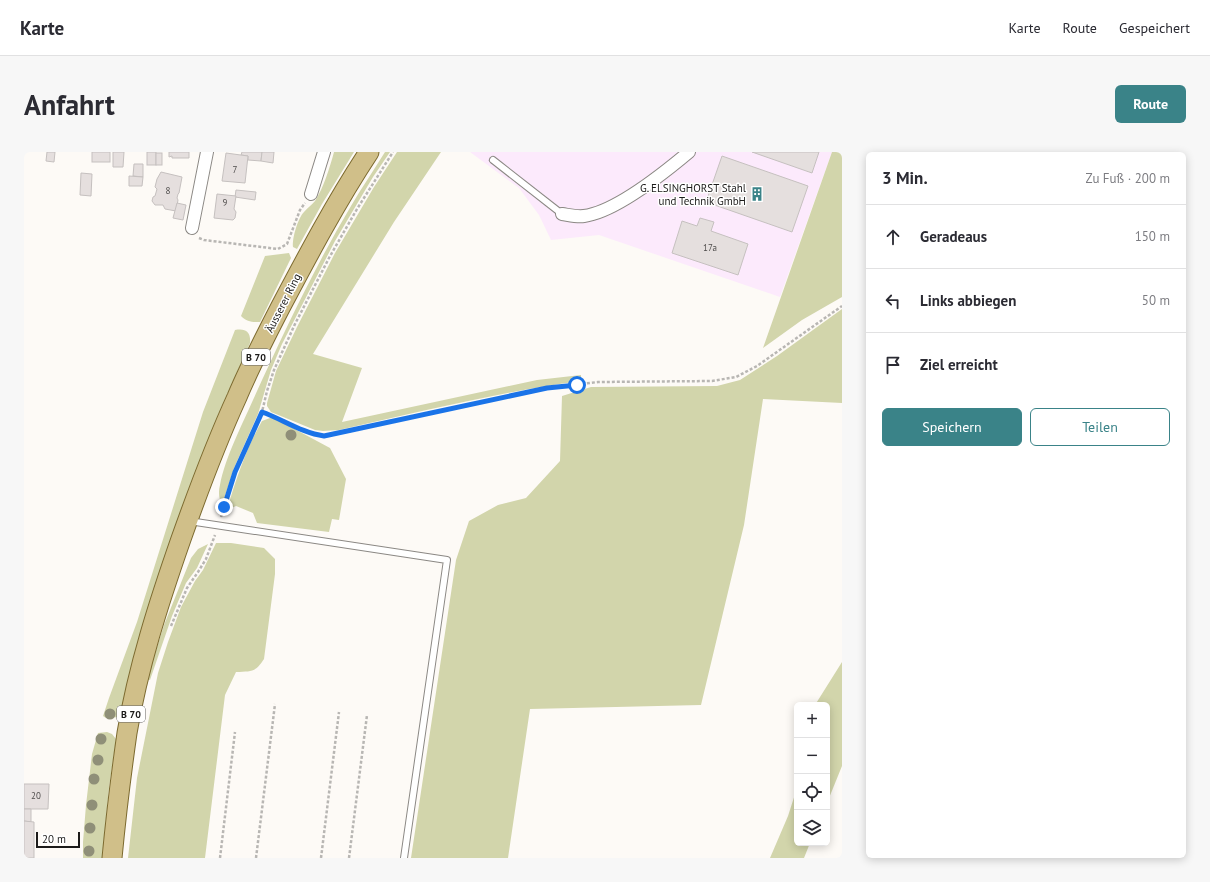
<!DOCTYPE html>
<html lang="de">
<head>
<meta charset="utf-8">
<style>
  :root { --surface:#fff; --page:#f7f7f7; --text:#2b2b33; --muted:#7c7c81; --line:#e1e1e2; --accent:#3a8388 }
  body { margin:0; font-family:"PT Sans",sans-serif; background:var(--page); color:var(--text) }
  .controls { position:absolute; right:12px; bottom:12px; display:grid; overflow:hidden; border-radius:6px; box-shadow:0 2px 10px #0003 }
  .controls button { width:36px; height:36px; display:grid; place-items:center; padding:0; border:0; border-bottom:1px solid var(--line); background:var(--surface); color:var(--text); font:20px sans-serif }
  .scale { position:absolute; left:12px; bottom:10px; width:44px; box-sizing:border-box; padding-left:4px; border:2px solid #1c1b1a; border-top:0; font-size:11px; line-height:14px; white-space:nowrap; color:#1c1b1a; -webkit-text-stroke:3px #fff; paint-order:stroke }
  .stop { position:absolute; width:12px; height:12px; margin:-9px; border:3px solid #1a73e8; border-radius:50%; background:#fff }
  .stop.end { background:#1a73e8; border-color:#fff; box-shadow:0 1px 4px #0008 }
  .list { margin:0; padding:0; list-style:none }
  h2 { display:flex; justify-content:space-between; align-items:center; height:52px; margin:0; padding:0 16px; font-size:17px }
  h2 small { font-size:13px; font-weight:400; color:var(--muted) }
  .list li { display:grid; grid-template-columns:26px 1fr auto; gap:12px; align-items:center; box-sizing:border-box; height:64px; padding:0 16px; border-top:1px solid var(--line) }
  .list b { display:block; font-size:15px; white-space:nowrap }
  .list em { font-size:13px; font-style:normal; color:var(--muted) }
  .actions { display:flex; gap:8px; padding:12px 16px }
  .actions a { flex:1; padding:9px 0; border:1px solid var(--accent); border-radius:6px; text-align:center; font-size:14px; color:var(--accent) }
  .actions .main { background:var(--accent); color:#fff }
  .icon { flex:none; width:22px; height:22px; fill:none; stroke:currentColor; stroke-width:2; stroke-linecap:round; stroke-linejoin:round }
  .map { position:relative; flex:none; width:818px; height:706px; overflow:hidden; border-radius:6px }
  header { display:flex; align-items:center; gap:24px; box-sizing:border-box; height:56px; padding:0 20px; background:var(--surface); border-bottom:1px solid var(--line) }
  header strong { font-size:19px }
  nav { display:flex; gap:22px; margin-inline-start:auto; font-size:14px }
  .intro { display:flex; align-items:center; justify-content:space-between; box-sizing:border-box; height:96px; padding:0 24px }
  h1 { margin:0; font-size:28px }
  .button { padding:10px 18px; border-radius:6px; background:var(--accent); color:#fff; font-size:14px; font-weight:700 }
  main { display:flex; gap:24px; padding:0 24px }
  aside { flex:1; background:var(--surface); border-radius:6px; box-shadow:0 2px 10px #0003 }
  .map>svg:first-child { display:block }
</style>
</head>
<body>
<header>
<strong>Karte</strong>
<nav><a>Karte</a><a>Route</a><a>Gespeichert</a></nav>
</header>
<div class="intro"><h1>Anfahrt</h1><a class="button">Route</a></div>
<main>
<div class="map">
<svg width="818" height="706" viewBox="0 0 818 706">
  <rect width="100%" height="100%" fill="#fdfaf6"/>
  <path fill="#fceafc" d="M446,0h362l-52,145 -181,-62 -48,5 -12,-25 -20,-27z"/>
  <g fill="#d2d5ab">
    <path d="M310,0h20l-32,52 -25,45 -4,-2c-1,-9 5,-29 11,-35 3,-4 8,-7 11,-11 8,-12 15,-34 19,-49z"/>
    <path d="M361,0h5l-17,25 -38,64 -53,103 -11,26 -13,44 -24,54 -12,37c-3,-6 -4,-13 -2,-20 5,-27 22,-60 33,-85 30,-66 61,-132 98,-194 11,-19 23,-36 34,-54z"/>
    <path d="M373,0h44l-47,70 -81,132 49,14 -20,54 195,-42 44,-5v6c-82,11 -162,31 -242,49l-16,1 -8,-1 -44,-18 -4,-6v-3l9,-32 21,-44 38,-74 39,-66z"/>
    <path d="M808,0h10v145l-40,23 -39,28z"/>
    <path d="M265,101l2,5 -31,64c-9,0 -13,0 -19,-6l24,-60z"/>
    <path d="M818,157v94l-79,-4 -19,126 -43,180 -171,4 -22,149h-97l45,-298 13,-39 29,-16 28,-7 34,-37 2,-65 29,-9 126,-1 23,-6 37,-24z"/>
    <path d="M211,178c11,-2 16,2 15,13l-31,70 -30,75 -12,35 -20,56 -37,138 -14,1 -3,-2 6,-18 28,-76 66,-210z"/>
    <path d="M246,266h4l56,30 16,31 -7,41 -7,-1 -3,13 -72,-9 -4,-10 -17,-7 -9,4c9,-31 19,-61 35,-89z"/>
    <path d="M192,391h15l33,5 11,11v15l-11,85c-9,14 -13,12 -28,13l-11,23 -20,163h-77l9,-80 21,-105 10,-31 13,-35 14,-26 8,-11z"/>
    <path d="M184,392l-11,24 -11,15 -14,33 -22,64 -3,-1 17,-54 27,-67 7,-9z"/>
    <path d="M818,510v104l-15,37v-98h-12z"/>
    <path d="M83,580l5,2 4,5 -7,49 -7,70h-19v-16l3,-37 6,-51 6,-21z"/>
    <path d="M773,636v55h13l-6,15h-34l18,-42z"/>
  </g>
  <g fill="#e5dfde" stroke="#c5c0bf">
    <path d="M23,0h8l-1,10 -8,-1z"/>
    <rect x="68" y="0" width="18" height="10"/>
    <path d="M89,0h11l-1,15h-10z"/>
    <rect x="123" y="0" width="9" height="13"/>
    <path d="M145,0h20v6h-17v-2l-3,1z"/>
    <path d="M218,0h20l-1,9 -13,-1v-4l-7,-1z"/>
    <path d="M238,0h12l-1,11 -12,-2z"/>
    <path d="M728,0h67l-7,21z"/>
    <rect x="132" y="1" width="6" height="12"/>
    <path d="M202,1l22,3 -3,27 -23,-2z"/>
    <path d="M698,4l86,30 -16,46 -86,-30z"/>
    <path d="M110,12h9v13l-10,-1z"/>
    <path d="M137,20l21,5 -3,16 -1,1 -1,4 1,2 -2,11 -11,-2 -2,-4h-8l-3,-4 1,-4 2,-1 2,-7 -2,-2 2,-8z"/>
    <path d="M57,21l11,1 -1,22 -11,-1z"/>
    <path d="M105,24l14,1 -1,9h-13z"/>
    <path d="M212,38l20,2 -1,8 -20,-3z"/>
    <path d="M193,42l19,2 -2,13 2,3 -1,6 -2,2 -19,-2z"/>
    <path d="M153,51l9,2 -3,15 -10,-2z"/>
    <path d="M676,66l14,4 -3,9 37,13 -10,31 -66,-22 10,-32 15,5z"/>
    <path d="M0,632h25l-1,25h-24z"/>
    <path d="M0,657h7v13l-7,-1z"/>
    <path d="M0,669l10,1v36h-10z"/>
  </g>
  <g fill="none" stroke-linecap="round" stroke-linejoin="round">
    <defs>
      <g id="lane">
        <path d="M469,8l69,54"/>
        <path d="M165,369l258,39 -43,298"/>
      </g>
      <g id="street">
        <path d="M287,42l13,-42"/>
        <path d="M538,62c7,1 15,3 22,2 32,-4 80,-43 105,-64"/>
        <path d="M168,76l15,-76"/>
      </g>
      <path id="primary" d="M88,706c4,-42 9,-83 15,-125 11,-66 32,-131 54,-194 17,-48 35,-96 56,-142 13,-31 28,-60 43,-89 28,-53 56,-106 89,-156"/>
    </defs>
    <use href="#lane" stroke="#8b8884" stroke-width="8"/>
    <use href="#street" stroke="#8b8884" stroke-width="14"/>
    <use href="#primary" stroke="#7c6a2f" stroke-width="21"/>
    <g stroke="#b8b6b3" stroke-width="2.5" stroke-dasharray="3 2" stroke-linecap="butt">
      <path d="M175,86l5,2 74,9 9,-5 13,-34 5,-7"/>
      <path d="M238,260l45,20 17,4 223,-48 51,-6 114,-1 24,-4 21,-11 85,-60"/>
      <path d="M197,365l14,-45 27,-60 5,-21 7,-21 21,-46 34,-66 28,-49 36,-57"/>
      <path d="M147,474l16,-38 11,-16 8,-13 9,-24"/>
      <path d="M196,706l15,-126"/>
      <path d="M232,706l19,-154"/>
      <path d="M297,706l18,-146"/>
      <path d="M325,706l18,-143"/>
    </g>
    <use href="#lane" stroke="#fff" stroke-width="6"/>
    <use href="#street" stroke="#fff" stroke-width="12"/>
    <use href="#primary" stroke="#d0bf89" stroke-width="19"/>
  </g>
  <g fill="#8f8f78">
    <circle cx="267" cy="283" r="5.5"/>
    <circle cx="86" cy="562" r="5.5"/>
    <circle cx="77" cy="587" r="5.5"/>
    <circle cx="74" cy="608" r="5.5"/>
    <circle cx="70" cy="627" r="5.5"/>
    <circle cx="68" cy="653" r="5.5"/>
    <circle cx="66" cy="676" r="5.5"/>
    <circle cx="65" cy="699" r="5.5"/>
  </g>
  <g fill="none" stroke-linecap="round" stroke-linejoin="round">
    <path stroke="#1a73e8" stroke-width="5" d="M200,355l11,-35 27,-60c20,7 40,21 62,24l223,-48 30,-3"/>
  </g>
  <defs>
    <symbol id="building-bare" viewBox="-9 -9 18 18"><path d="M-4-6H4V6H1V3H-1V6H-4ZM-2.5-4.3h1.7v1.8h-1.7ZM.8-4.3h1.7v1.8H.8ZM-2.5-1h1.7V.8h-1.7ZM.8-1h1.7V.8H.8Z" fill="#3a8388" stroke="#fff" stroke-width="2.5" paint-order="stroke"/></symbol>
  </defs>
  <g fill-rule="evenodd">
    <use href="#building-bare" x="723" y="32" width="20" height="20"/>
  </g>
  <g text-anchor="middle" stroke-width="3" stroke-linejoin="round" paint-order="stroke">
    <g font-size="9" fill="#4e4c4b">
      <text x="211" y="21">7</text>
      <text x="144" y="42">8</text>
      <text x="201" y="54">9</text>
      <text x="686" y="99">17a</text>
      <text x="12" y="647">20</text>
    </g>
    <g fill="#fff" stroke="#605f5f" stroke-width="1">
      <rect x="218" y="197" width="28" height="16" rx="3"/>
      <rect x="93" y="554" width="28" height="16" rx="3"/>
    </g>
    <g font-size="10" font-weight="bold" fill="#1c1b1a">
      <text x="232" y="209">B 70</text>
      <text x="107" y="566">B 70</text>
    </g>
    <g font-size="11" fill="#1c1b1a" stroke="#fff" text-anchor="end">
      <text x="722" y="40">G. ELSINGHORST Stahl<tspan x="722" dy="13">und Technik GmbH</tspan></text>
    </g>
    <g font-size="11" fill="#1c1b1a" stroke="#fff">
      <text transform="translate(259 151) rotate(-63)" y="4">Äusserer Ring</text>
    </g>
  </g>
</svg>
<div class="controls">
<button>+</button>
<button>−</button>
<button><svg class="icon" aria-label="locate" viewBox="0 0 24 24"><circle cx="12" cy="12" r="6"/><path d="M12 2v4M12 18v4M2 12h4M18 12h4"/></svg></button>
<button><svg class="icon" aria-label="layers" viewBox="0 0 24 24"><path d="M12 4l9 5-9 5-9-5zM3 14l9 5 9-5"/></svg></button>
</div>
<div class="scale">20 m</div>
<div class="stop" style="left:553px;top:233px"></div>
<div class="stop end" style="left:200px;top:355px"></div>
</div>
<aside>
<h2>3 Min.<small>Zu Fuß · 200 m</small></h2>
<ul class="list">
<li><svg class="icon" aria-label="ahead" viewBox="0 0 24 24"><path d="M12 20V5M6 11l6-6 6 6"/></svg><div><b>Geradeaus</b></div><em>150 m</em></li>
<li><svg class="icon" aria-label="left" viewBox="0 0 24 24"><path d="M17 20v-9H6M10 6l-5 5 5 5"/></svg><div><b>Links abbiegen</b></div><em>50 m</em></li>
<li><svg class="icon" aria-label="arrive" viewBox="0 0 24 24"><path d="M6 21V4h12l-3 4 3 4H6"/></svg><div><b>Ziel erreicht</b></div></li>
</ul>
<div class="actions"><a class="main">Speichern</a><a>Teilen</a></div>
</aside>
</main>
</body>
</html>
